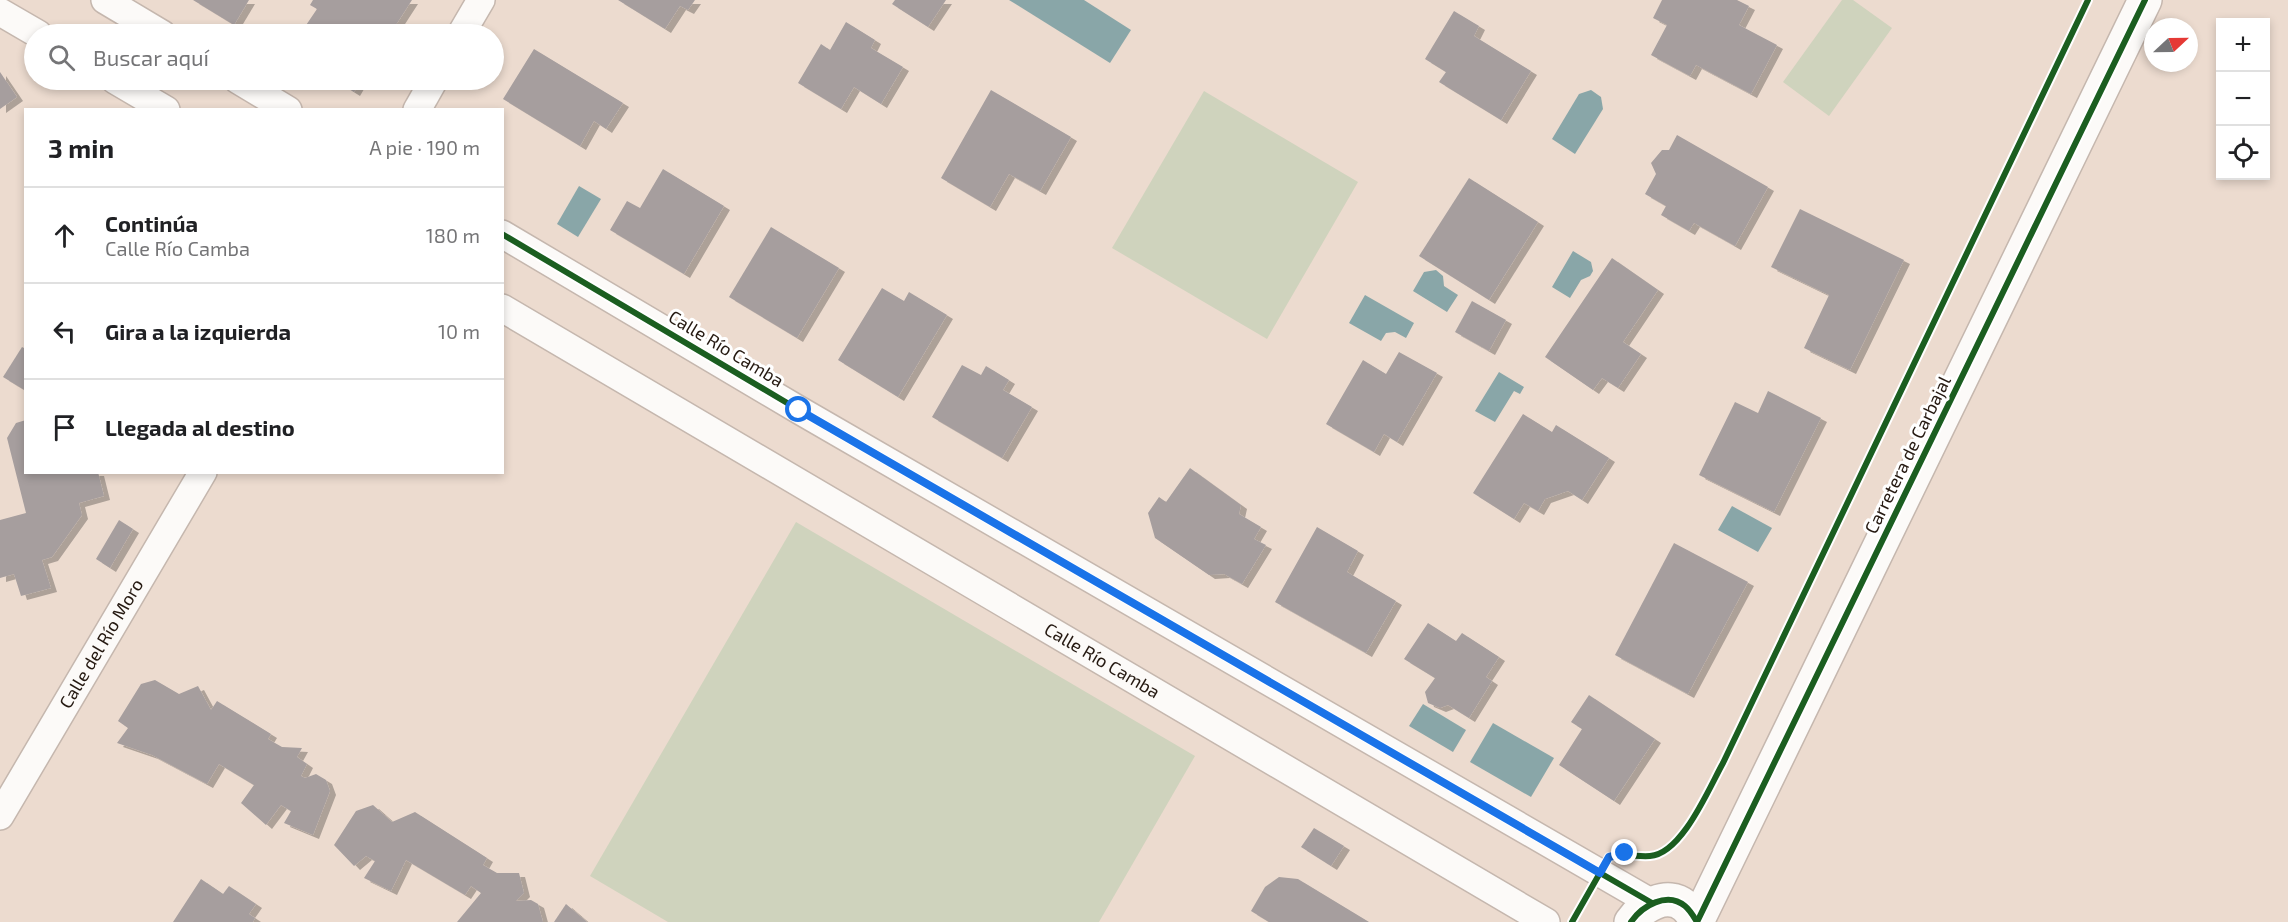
<!DOCTYPE html>
<html lang="es">
<head>
<meta charset="utf-8">
<style>
  :root { --surface:#fff; --page:#f2f2f2; --text:#202124; --muted:#757577; --line:#e0e0e0 }
  body { margin:0; font-family:"Exo 2",sans-serif; background:var(--page); color:var(--text) }
  .controls { position:absolute; right:18px; top:18px; display:grid; overflow:hidden; border-radius:0px; box-shadow:0 3px 9px #0003 }
  .controls button { width:54px; height:54px; display:grid; place-items:center; padding:0; border:0; border-bottom:2px solid var(--line); background:var(--surface); color:var(--text); font:30px sans-serif }
  .compass { position:absolute; left:2144px; top:18px; width:54px; height:54px; border-radius:50%; background:var(--surface); box-shadow:0 3px 9px #0003; rotate:68deg }
  .stop { position:absolute; width:18px; height:18px; margin:-14px; border:4px solid #1a73e8; border-radius:50%; background:#fff }
  .stop.end { background:#1a73e8; border-color:#fff; box-shadow:0 2px 6px #0008 }
  .list { margin:0; padding:0; list-style:none }
  h2 { display:flex; justify-content:space-between; align-items:center; height:78px; margin:0; padding:0 24px; font-size:26px }
  h2 small { font-size:20px; font-weight:400; color:var(--muted) }
  .list li { display:grid; grid-template-columns:39px 1fr auto; gap:18px; align-items:center; box-sizing:border-box; height:96px; padding:0 24px; border-top:2px solid var(--line) }
  .list b { display:block; font-size:22px; white-space:nowrap }
  .list p { margin:0; font-size:20px; white-space:nowrap; color:var(--muted) }
  .list em { font-size:20px; font-style:normal; color:var(--muted) }
  .icon { flex:none; width:33px; height:33px; fill:none; stroke:currentColor; stroke-width:2; stroke-linecap:round; stroke-linejoin:round }
  .map { position:relative; flex:none; width:2288px; height:922px; overflow:hidden }
  .search { position:absolute; background:var(--surface); box-shadow:0 3px 9px #0003; left:24px; top:24px; width:480px; height:66px; display:flex; align-items:center; gap:15px; box-sizing:border-box; padding:0 21px; border-radius:33px; color:var(--muted); font-size:22px }
  .panel { position:absolute; background:var(--surface); box-shadow:0 3px 9px #0003; left:24px; top:108px; width:480px; height:366px; border-radius:0px }
  .map>svg:first-child { display:block }
</style>
</head>
<body>
<div class="map">
<svg width="2288" height="922" viewBox="0 0 2288 922">
  <defs>
    <filter id="shadow"><feDropShadow dx="6" dy="4" stdDeviation="0" flood-color="#0004"/></filter>
  </defs>
  <rect width="100%" height="100%" fill="#ecdbcf"/>
  <g fill="#cfd3bd">
    <path d="M1842,0h11l39,28 -63,88 -46,-34z"/>
    <path d="M1204,91l154,91 -91,157 -155,-91z"/>
    <path d="M796,522l399,234 -96,166h-431l-78,-46z"/>
  </g>
  <g fill="#89a6a8">
    <path d="M1009,0h75l47,30 -21,33z"/>
    <path d="M1591,90l10,7 2,12 -28,45 -23,-15 27,-45z"/>
    <path d="M579,186l22,13 -23,38 -21,-13z"/>
    <path d="M1573,251l18,11 2,9 -3,5 -9,4 -11,18 -18,-11z"/>
    <path d="M1436,270l7,6 1,10 14,9 -11,17 -34,-21 11,-19z"/>
    <path d="M1365,295l49,28 -8,15 -11,-6 -9,1 -5,8 -32,-18z"/>
    <path d="M1499,372l25,15 -4,7 -6,-3 -19,31 -20,-11z"/>
    <path d="M1732,506l40,22 -14,24 -40,-22z"/>
    <path d="M1423,704l43,26 -13,22 -44,-26z"/>
    <path d="M1493,723l61,35 -23,39 -61,-35z"/>
  </g>
  <g fill="#a69e9e" filter="url(#shadow)">
    <path d="M193,0h56l-15,25z"/>
    <path d="M313,0h99l-22,34h-90l17,-25 -7,-4z"/>
    <path d="M618,0h77l-7,10 -8,-4 -15,23z"/>
    <path d="M895,0h51l-18,27 -36,-23z"/>
    <path d="M1662,0h75l12,6 -10,19 38,20 -26,49 -55,-29 -6,11 -39,-21 16,-30 -14,-7z"/>
    <path d="M1454,11l25,15 -5,10 57,35 -30,49 -62,-38 7,-10 -21,-13z"/>
    <path d="M846,22l29,18 -4,8 32,19 -22,37 -27,-17 -13,22 -43,-26 23,-39 9,6z"/>
    <path d="M534,49l89,54 -17,26 -12,-8 -14,25 -77,-47z"/>
    <path d="M0,72l17,25 -17,12z"/>
    <path d="M335,80h26l-7,12z"/>
    <path d="M991,90l80,47 -31,54 -31,-17 -19,33 -49,-29z"/>
    <path d="M1677,135l91,52 -33,59 -41,-23 -5,8 -28,-16 5,-9 -21,-12 11,-20 -5,-11 11,-13h7z"/>
    <path d="M663,169l61,37 -40,68 -74,-44 17,-29 13,7z"/>
    <path d="M1469,178l69,44 -49,78 -70,-44z"/>
    <path d="M1800,209l104,51 -54,110 -46,-22 25,-53 -58,-28z"/>
    <path d="M771,227l68,41 -42,70 -68,-41z"/>
    <path d="M1612,258l46,32 -35,52 18,12 -23,34 -16,-10 -9,12 -48,-33z"/>
    <path d="M882,288l22,13 5,-9 38,23 -49,82 -60,-37z"/>
    <path d="M1472,301l34,19 -17,31 -34,-19z"/>
    <path d="M22,347l4,2v42l-23,-14z"/>
    <path d="M1399,352l38,21 -40,69 -13,-8 -10,18 -48,-28 37,-64 23,14z"/>
    <path d="M962,365l19,10 5,-9 23,14 -6,10 29,17 -30,51 -70,-41z"/>
    <path d="M1768,391l53,27 -47,94 -75,-37 36,-73 23,11z"/>
    <path d="M1523,414l29,18 4,-7 53,33 -27,42 -14,-9 -23,8 -7,12 -14,-8 -10,16 -41,-26z"/>
    <path d="M26,420v52h72l6,24 -25,7 3,12 -30,42 -10,3 9,28 -30,8 -7,-22 -14,4v-58l26,-7 -19,-75 9,-15z"/>
    <path d="M1190,468l51,37 -2,9 22,13 -7,12 12,6 -24,39 -18,-10 -15,1 -54,-37 -7,-25 11,-16 7,5z"/>
    <path d="M119,520l14,9 -23,39 -14,-9z"/>
    <path d="M1317,527l41,24 -11,21 49,29 -30,52 -91,-51z"/>
    <path d="M1674,543l74,39 -60,112 -73,-39z"/>
    <path d="M1428,623l28,18 6,-8 37,24 -13,20 6,4 -23,37 -21,-13 -8,3 -12,-5 -3,-11 10,-14 -31,-19z"/>
    <path d="M155,680l24,14 19,-8 13,24 6,-9 54,33 -3,5 14,8 20,1 -5,9 10,7 -6,12 4,2 11,-4 10,6 4,11 -17,44 -29,-12 7,-12 -10,-6 -15,20 -25,-22 13,-18 -35,-21 -12,20 -55,-29 -35,-12 11,-15 -10,-7 23,-37z"/>
    <path d="M1589,695l66,44 -41,62 -55,-36 23,-36 -11,-7z"/>
    <path d="M373,805l19,17 23,-10 72,46 -4,7 14,8h22l5,20 -8,8 15,-1 7,4 5,18h-86l24,-29 -10,-7 -6,9 -59,-35 -15,31 -27,-13 11,-17 -9,-5 -12,10 -20,-21 22,-34z"/>
    <path d="M1314,828l30,18 -13,20 -30,-19z"/>
    <path d="M1279,877l19,2 71,43h-100l-18,-11 14,-24z"/>
    <path d="M201,879l22,15 6,-8 27,18 -7,10 6,4 -2,4h-80z"/>
    <path d="M566,904l21,18h-33z"/>
  </g>
  <g fill="none" stroke-linecap="round" stroke-linejoin="round">
    <defs>
      <g id="street">
        <path d="M105,0l57,34"/>
        <path d="M0,12l38,22"/>
        <path d="M461,34l20,-34"/>
        <path d="M115,80l51,30"/>
        <path d="M238,80l50,30"/>
        <path d="M417,110l17,-30"/>
        <path d="M502,234l297,176 853,493"/>
        <path id="s1" d="M502,308l1044,614"/>
        <path id="s2" d="M0,816l203,-344"/>
      </g>
      <g id="secondary">
        <path d="M1631,922c11,-16 36,-31 54,-16 5,4 9,11 12,16"/>
        <path d="M1697,922l448,-922"/>
      </g>
    </defs>
    <use href="#street" stroke="#c5b7ae" stroke-width="30"/>
    <use href="#secondary" stroke="#c5b7ae" stroke-width="36"/>
    <use href="#street" stroke="#fcfaf8" stroke-width="27"/>
    <use href="#secondary" stroke="#fcfaf8" stroke-width="33"/>
    <defs>
      <g id="cycleway">
        <path d="M502,234l297,176 853,493"/>
        <path d="M1572,922l37,-65c16,-4 26,0 41,-1 32,-2 59,-68 73,-93l365,-763"/>
        <path d="M1631,922c11,-16 36,-31 54,-16 5,4 9,11 12,16"/>
        <path d="M1697,922l448,-922"/>
      </g>
    </defs>
    <use href="#cycleway" stroke="#fff" stroke-width="10"/>
    <use href="#cycleway" stroke="#1b5e20" stroke-width="6"/>
  </g>
  <g fill="none" stroke-linecap="round" stroke-linejoin="round">
    <path stroke="#1a73e8" stroke-width="8" d="M799,410l801,463 9,-16 16,-4"/>
  </g>
  <g text-anchor="middle" stroke-width="6" stroke-linejoin="round" paint-order="stroke">
    <g font-size="18" fill="#251911" stroke="#fff">
      <text transform="translate(726 349) rotate(31)" y="6">Calle Río Camba</text>
      <text transform="translate(1908 455) rotate(-64)" y="6">Carretera de Carbajal</text>
      <text dy="6" stroke="none"><textPath href="#s2" startOffset="200">Calle del Río Moro</textPath></text>
      <text dy="6" stroke="none"><textPath href="#s1" startOffset="696">Calle Río Camba</textPath></text>
    </g>
  </g>
</svg>
<div class="controls">
<button>+</button>
<button>−</button>
<button><svg class="icon" aria-label="locate" viewBox="0 0 24 24"><circle cx="12" cy="12" r="6"/><path d="M12 2v4M12 18v4M2 12h4M18 12h4"/></svg></button>
</div>
<svg class="compass" viewBox="-18 -18 36 36"><path d="M0-13l5 13h-10z" fill="#e53935"/><path d="M0 13l5-13h-10z" fill="#757577"/></svg>
<div class="stop" style="left:799px;top:410px"></div>
<div class="stop end" style="left:1625px;top:853px"></div>
<div class="search"><svg class="icon" aria-label="search" viewBox="0 0 24 24"><circle cx="10" cy="10" r="6"/><path d="M15 15l6 6"/></svg>Buscar aquí</div>
<section class="panel">
<h2>3 min<small>A pie · 190 m</small></h2>
<ul class="list">
<li><svg class="icon" aria-label="ahead" viewBox="0 0 24 24"><path d="M12 20V5M6 11l6-6 6 6"/></svg><div><b>Continúa</b><p>Calle Río Camba</p></div><em>180 m</em></li>
<li><svg class="icon" aria-label="left" viewBox="0 0 24 24"><path d="M17 20v-9H6M10 6l-5 5 5 5"/></svg><div><b>Gira a la izquierda</b></div><em>10 m</em></li>
<li><svg class="icon" aria-label="arrive" viewBox="0 0 24 24"><path d="M6 21V4h12l-3 4 3 4H6"/></svg><div><b>Llegada al destino</b></div></li>
</ul>
</section>
</div>
</body>
</html>
